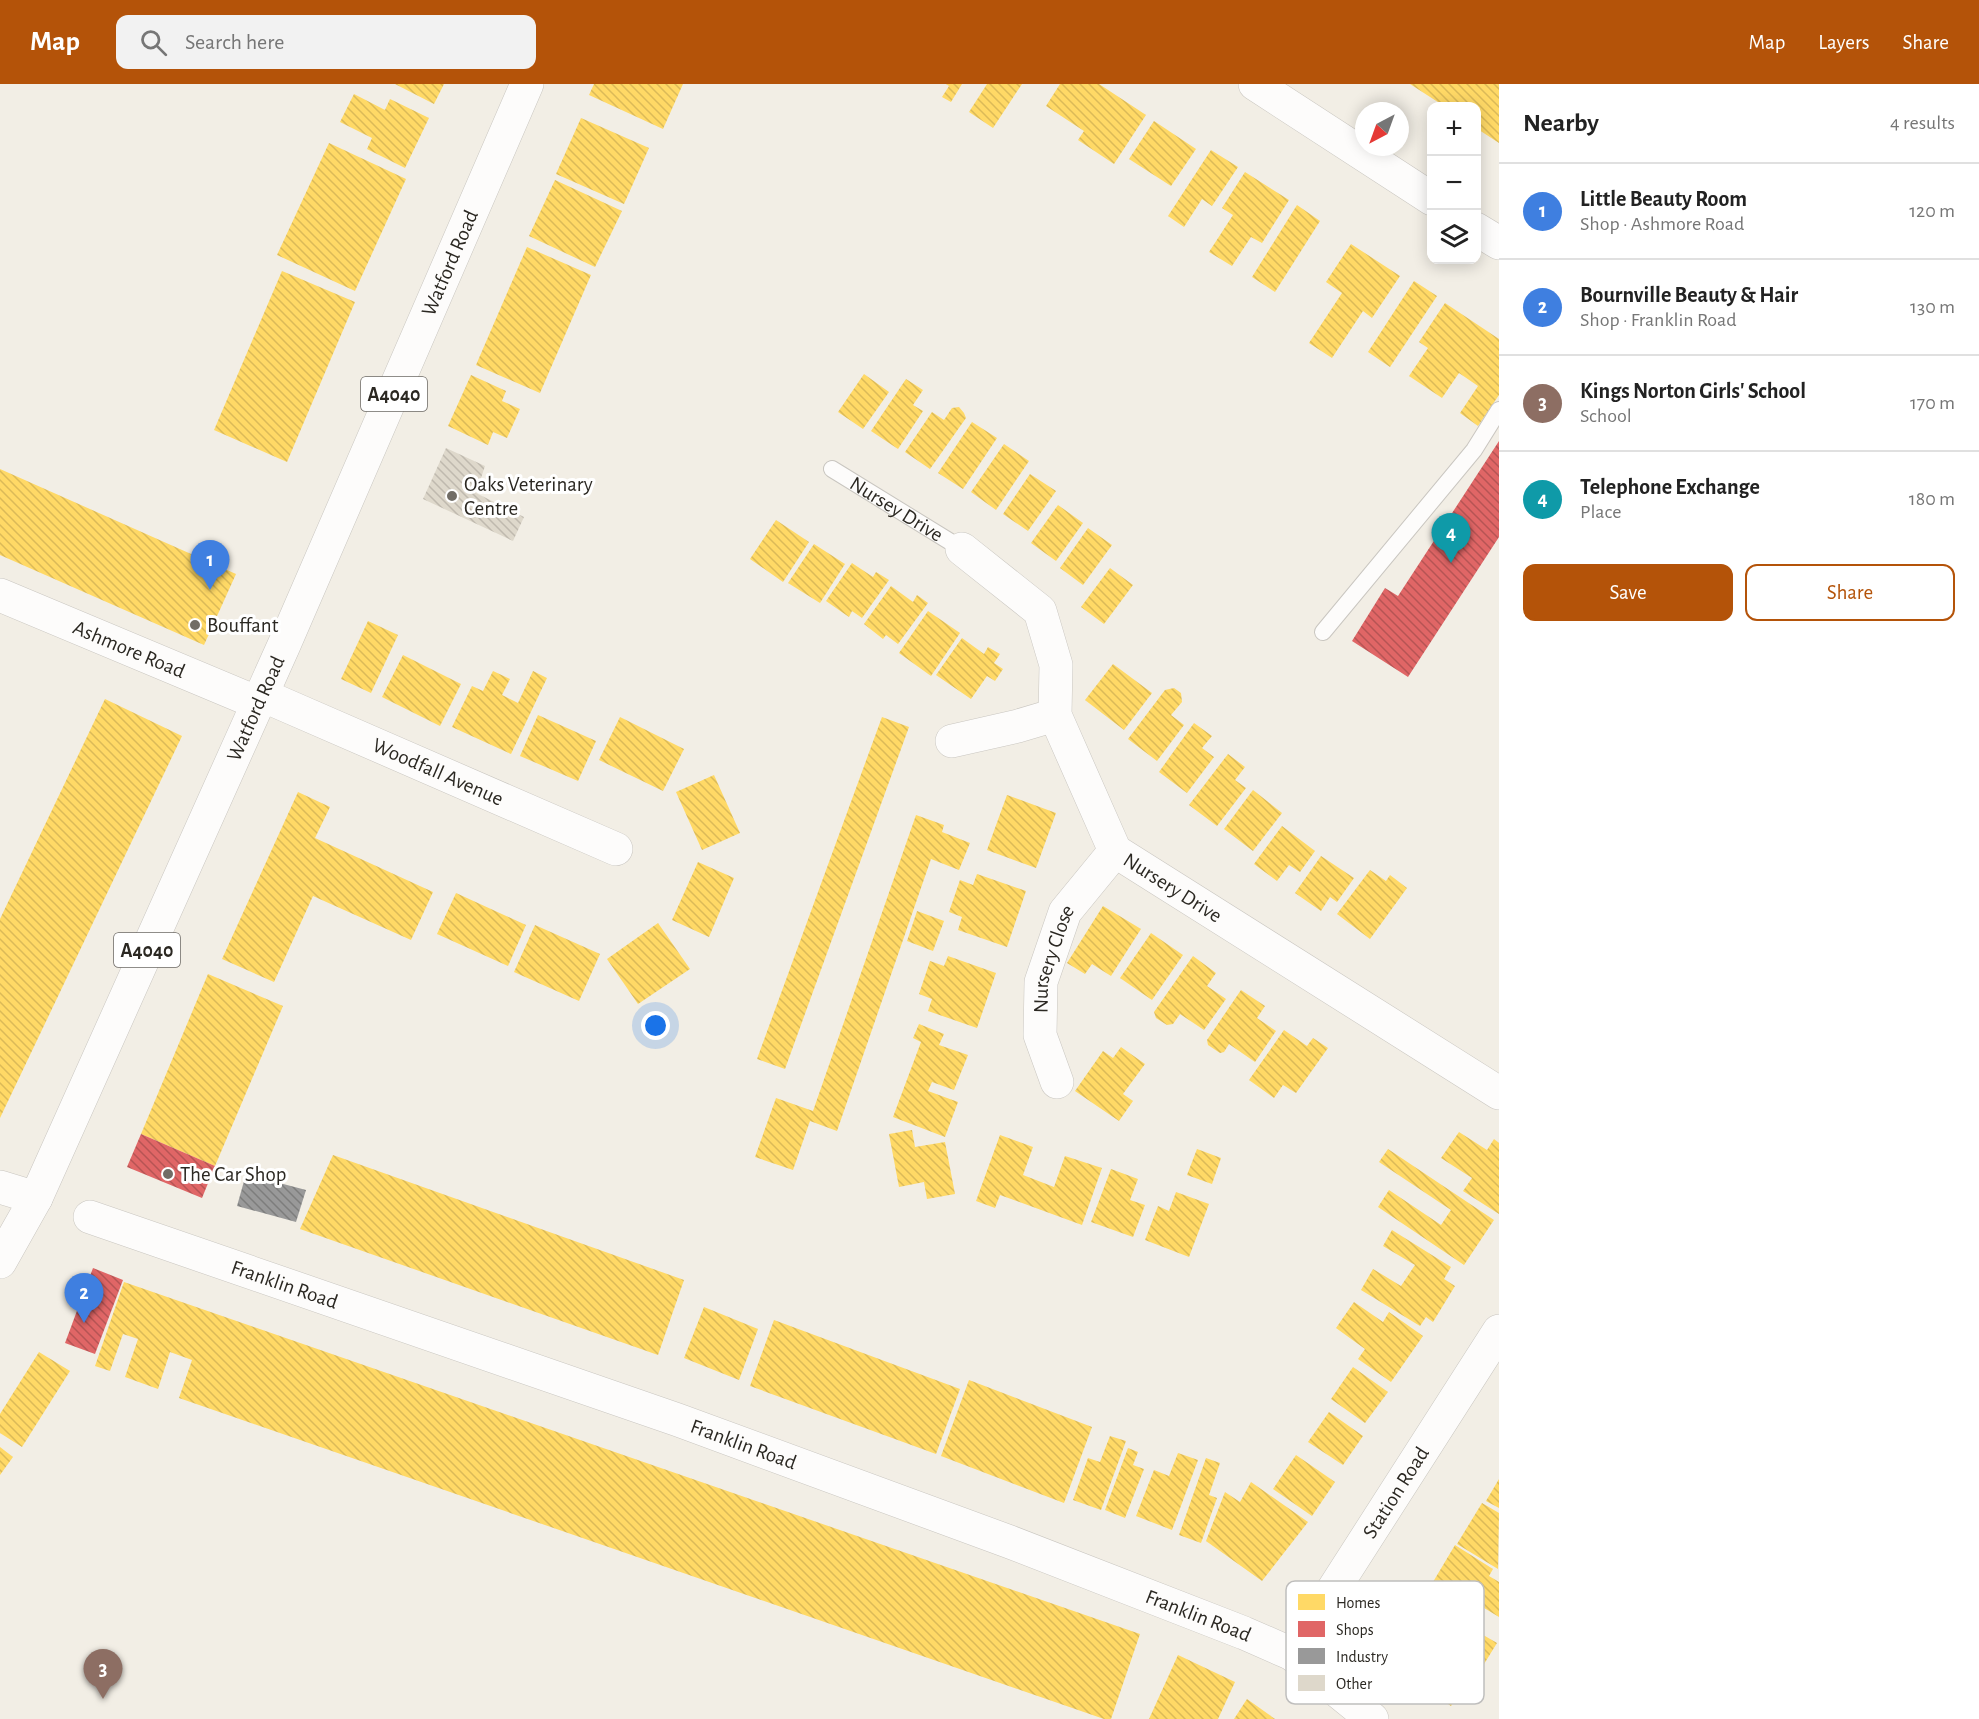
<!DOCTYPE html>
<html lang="en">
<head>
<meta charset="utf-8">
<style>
  :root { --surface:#fff; --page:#f2f2f2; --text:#222; --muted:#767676; --line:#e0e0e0; --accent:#b45309 }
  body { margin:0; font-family:"Alegreya Sans",sans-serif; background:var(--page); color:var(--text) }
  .controls { position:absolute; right:18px; top:18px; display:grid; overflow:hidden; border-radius:12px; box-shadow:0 3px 15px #0003 }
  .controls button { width:54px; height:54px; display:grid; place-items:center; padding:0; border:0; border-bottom:2px solid var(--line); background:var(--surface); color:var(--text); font:30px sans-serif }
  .compass { position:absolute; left:1355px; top:18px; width:54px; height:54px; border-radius:50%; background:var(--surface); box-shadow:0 3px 15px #0003; rotate:221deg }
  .you { position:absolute; left:656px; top:942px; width:21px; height:21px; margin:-15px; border:4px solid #fff; border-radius:50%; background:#1a73e8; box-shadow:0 0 0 9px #1a73e833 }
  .badge { display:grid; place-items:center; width:39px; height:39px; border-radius:50%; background:var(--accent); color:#fff; font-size:20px; font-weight:700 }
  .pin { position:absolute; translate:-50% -50px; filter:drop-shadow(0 2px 3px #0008) }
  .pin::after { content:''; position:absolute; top:32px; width:21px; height:18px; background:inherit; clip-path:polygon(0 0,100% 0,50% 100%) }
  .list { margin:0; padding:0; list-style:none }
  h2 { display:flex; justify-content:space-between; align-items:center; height:78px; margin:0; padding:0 24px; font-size:26px }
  h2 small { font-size:20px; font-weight:400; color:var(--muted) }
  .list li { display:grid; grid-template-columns:39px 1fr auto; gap:18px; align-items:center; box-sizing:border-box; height:96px; padding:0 24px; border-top:2px solid var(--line) }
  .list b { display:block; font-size:22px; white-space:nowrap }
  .list p { margin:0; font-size:20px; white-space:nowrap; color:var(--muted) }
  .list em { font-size:20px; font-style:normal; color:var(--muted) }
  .actions { display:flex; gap:12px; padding:18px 24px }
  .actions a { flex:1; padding:14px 0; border:2px solid var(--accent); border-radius:12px; text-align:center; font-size:21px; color:var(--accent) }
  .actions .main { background:var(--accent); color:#fff }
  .icon { flex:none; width:33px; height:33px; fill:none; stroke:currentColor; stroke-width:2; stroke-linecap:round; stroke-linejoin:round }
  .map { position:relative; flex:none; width:1499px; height:1635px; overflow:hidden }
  header { display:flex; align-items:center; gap:36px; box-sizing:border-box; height:84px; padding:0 30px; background:var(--accent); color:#fff }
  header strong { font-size:28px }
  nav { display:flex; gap:33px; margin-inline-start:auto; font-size:21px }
  .search { width:420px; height:54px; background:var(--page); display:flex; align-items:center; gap:15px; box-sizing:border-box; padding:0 21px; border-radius:12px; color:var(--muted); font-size:22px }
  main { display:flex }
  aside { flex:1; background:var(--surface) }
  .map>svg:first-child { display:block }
</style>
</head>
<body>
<header>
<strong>Map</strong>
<div class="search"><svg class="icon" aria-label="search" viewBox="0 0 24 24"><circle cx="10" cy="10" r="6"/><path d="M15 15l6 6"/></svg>Search here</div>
<nav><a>Map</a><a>Layers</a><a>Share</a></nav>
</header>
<main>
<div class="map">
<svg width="1499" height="1635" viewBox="0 0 1499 1635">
  <defs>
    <pattern id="homes-back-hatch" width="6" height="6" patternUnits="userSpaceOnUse" patternTransform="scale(1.5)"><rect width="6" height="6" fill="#ffd966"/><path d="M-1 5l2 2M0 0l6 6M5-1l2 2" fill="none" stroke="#dbba58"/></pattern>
    <pattern id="shops-back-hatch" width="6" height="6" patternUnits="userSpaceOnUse" patternTransform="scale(1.5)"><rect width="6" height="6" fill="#e06666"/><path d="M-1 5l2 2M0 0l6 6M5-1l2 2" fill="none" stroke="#b65454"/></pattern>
    <pattern id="industry-back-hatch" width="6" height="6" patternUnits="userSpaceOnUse" patternTransform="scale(1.5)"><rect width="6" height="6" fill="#999"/><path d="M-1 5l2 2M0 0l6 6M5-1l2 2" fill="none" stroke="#7d7d7c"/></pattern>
    <pattern id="building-back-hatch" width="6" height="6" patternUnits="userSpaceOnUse" patternTransform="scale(1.5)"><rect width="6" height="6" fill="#ded8cb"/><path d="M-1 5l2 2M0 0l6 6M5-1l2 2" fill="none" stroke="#bfb9ae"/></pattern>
  </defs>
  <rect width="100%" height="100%" fill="#f2eee5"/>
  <g fill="url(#homes-back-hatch)">
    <path d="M395,0h49l-10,20z"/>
    <path d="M594,0h89l-20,45 -74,-34z"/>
    <path d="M946,0h16l-11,18 -9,-5 7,-11z"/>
    <path d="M987,0h35l-29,44 -24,-16z"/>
    <path d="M1060,0h39l47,31 -32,49 -36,-24 6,-9 -38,-25z"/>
    <path d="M1410,0h89v59l-23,-15v-22h-32z"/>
    <path d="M354,10l31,16 5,-11 39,19 -24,50 -38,-19 5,-11 -32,-16z"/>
    <path d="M581,34l68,30 -25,56 -68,-30z"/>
    <path d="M1154,37l42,28 -25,37 -42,-27z"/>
    <path d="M329,59l77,36 -51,112 -78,-36z"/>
    <path d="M1211,66l27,17 -26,39 -10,-7 -18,28 -16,-11z"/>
    <path d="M1245,88l44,28 -27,43 -11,-6 -19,29 -23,-14 24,-37 -11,-7z"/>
    <path d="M555,96l67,31 -27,56 -66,-31z"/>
    <path d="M1297,121l23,16 -45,71 -23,-15z"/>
    <path d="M1351,160l49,32 -28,42 -9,-7 -31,47 -23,-15 33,-50 -16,-11z"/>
    <path d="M527,163l64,28 -51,118 -64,-28z"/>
    <path d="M282,187l73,31 -68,160 -73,-32z"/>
    <path d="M1414,197l23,15 -47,71 -22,-15z"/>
    <path d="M1445,219l54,36v56l-21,31 -18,-13 18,-27 -19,-13 -17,25 -33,-22 19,-28 -9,-6z"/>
    <path d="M864,290l25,18 -26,37 -25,-17z"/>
    <path d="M471,291l35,16 -4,10 18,8 -13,29 -14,-6 -5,13 -40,-19z"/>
    <path d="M906,295l17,11 -10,15 10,6 -25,38 -27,-18z"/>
    <path d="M959,323l5,6 2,5 -36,51 -25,-17 27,-40 12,8 8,-12z"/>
    <path d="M972,338l25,16 -34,51 -25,-16z"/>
    <path d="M1004,360l25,17 -33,49 -25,-18z"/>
    <path d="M0,385l236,105 -32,71 -204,-90z"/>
    <path d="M1030,390l26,17 -28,40 -25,-17z"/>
    <path d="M1058,421l25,18 -27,38 -25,-18z"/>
    <path d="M776,436l33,22 -26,40 -33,-23z"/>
    <path d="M1088,444l24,17 -29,40 -23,-17z"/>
    <path d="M814,460l31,20 -25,39 -32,-20z"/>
    <path d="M852,479l21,14 3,-5 13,8 -27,38 -10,-7 -3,6 -23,-16z"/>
    <path d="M1110,484l23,17 -29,39 -23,-17z"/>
    <path d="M891,502l22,16 4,-7 11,8 -30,41 -12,-9 -3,4 -19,-15z"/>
    <path d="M928,527l32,22 -29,43 -32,-23z"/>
    <path d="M368,537l30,14 -27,58 -30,-14z"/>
    <path d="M962,554l22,16 4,-7 12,7 -6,9 9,6 -8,12 -8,-5 -16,23 -35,-24z"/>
    <path d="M403,571l58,29 -21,42 -58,-29z"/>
    <path d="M1113,580l39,29 -28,37 -39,-30z"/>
    <path d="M493,587l17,8 -8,16 16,8 15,-32 14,7 -36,76 -59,-27 20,-41 11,5z"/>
    <path d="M1174,604l7,5 1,9 -11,13 13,10 -27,36 -29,-22 37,-49z"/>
    <path d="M105,615l77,37 -182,382v-199z"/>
    <path d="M538,631l58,26 -18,40 -58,-25z"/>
    <path d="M620,633l64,32 -21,42 -64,-31z"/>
    <path d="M882,633l27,10 -124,342 -28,-10z"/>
    <path d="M1194,639l18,13 -10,12 12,9 -27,36 -28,-21z"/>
    <path d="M1228,670l17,13 -10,13 11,8 -29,38 -28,-21z"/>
    <path d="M714,691l26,58 -38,17 -26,-58z"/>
    <path d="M1253,706l29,23 -29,38 -29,-22z"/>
    <path d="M298,708l32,15 -15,31 118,54 -22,48 -98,-44 -39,86 -52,-23z"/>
    <path d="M1007,711l49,18 -20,55 -49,-18z"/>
    <path d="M916,731l28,10 -2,7 28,11 -11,27 -28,-11 -94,272 -27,-10 -17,49 -38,-13 21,-59 37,13z"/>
    <path d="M1282,742l33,25 -15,21 -11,-7 -12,16 -23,-17z"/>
    <path d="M1321,772l33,22 -17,24 -7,-5 -9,14 -26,-18z"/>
    <path d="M698,778l36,16 -25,59 -37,-17z"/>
    <path d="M1370,786l16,11 4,-6 17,13 -37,51 -33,-25z"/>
    <path d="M977,790l49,17 -19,56 -49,-17 4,-13 -13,-5 11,-32 13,5z"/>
    <path d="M456,809l70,32 -18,41 -71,-32z"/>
    <path d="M1103,822l38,23 -30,47 -19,-12 -7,10 -18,-11z"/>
    <path d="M917,827l27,10 -11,30 -26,-10z"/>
    <path d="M658,839l32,46 -52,35 -31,-45z"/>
    <path d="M535,841l65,29 -21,47 -65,-29z"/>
    <path d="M1151,849l32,22 -31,45 -32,-22z"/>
    <path d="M948,872l48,17 -19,55 -49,-17 4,-12 -13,-5 11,-33 14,5z"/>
    <path d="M1193,872l23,17 -9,13 19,13 -22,31 -24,-16 -7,10 -6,1 -11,-7 -2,-6z"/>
    <path d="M208,890l75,32 -68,160 -74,-32z"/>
    <path d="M1241,906l24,16 -8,12 19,13 -21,31 -26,-18 -5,8 -4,1 -12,-8 -1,-5z"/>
    <path d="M919,940l25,10 -5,11 29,10 -14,35 -22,-8 -4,9 30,11 -13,35 -52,-20 28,-75 -8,-4z"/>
    <path d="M1284,946l23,16 6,-8 15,10 -32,45 -13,-8 -9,13 -25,-18z"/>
    <path d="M1121,963l24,17 -22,30 10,7 -14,20 -44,-30 28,-40 10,7z"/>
    <path d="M912,1046l3,17 30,-5 10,52 -28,5 -3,-17 -25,5 -10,-53z"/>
    <path d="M1459,1048l28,18 7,-11 5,4v71l-36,-23 9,-13 -31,-20z"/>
    <path d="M1000,1051l33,12 -10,28 31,12 11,-31 37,12 -20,57 -82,-30 -5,13 -19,-7z"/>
    <path d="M1197,1065l24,9 -9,26 -25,-9z"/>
    <path d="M1388,1065l106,71 -30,45 -86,-58 11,-17 52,35 10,-15 -72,-48z"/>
    <path d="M333,1071l351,125 -26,75 -358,-126z"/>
    <path d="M1111,1085l27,10 -8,21 15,5 -12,32 -42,-15z"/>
    <path d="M1176,1108l33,12 -20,53 -44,-17 13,-34 11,5z"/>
    <path d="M1392,1146l59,37 -7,12 11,7 -22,36 -7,-5 -6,9 -59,-36 12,-21 28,17 14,-21 -32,-19z"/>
    <path d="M124,1198l1016,352 -29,85h-7l-925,-321 13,-38 -22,-8 -12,37 -33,-12 13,-38 -15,-5 -13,37 -15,-5z"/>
    <path d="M1354,1218l29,20 6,-10 34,24 -32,46 -33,-23 7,-10 -29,-21z"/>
    <path d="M704,1223l54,22 -19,51 -55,-22z"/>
    <path d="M774,1236l186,69 -24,65 -186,-68z"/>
    <path d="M39,1268l31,19 -48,76 -22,-14v-19z"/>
    <path d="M1353,1283l35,25 -23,31 -34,-24z"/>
    <path d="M969,1296l123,47 -28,76 -123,-47z"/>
    <path d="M1329,1328l34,24 -20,29 -35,-23z"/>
    <path d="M1110,1352l16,5 -25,69 -28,-10 15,-42 12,4z"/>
    <path d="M0,1363l13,10 -13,18z"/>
    <path d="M1128,1364l10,4 -5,13 11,4 -19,49 -20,-8z"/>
    <path d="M1178,1369l20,7 -26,70 -36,-14 18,-46 15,6z"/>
    <path d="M1296,1371l39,27 -23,34 -39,-27z"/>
    <path d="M1206,1374l14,5 -11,32 8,3 -16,45 -22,-8z"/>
    <path d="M1499,1395v29l-13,-7z"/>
    <path d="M1251,1398l57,40 -46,59 -56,-40 19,-49 15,10z"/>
    <path d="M1482,1419l17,10 -1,56 -41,-25z"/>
    <path d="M1455,1461l38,24 -4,7 10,6v35l-23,-14 -5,8 -41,-24z"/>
    <path d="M1426,1507l39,23 -4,8 36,21 -16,26 -33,-20 -5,8 -41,-25z"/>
    <path d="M1397,1549l42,26 -8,12 31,19 -11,16 -71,-46z"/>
    <path d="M1178,1571l57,27 -17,37h-69z"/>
    <path d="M1247,1615l28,20h-41z"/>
  </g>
  <g fill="url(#shops-back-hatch)">
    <path d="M1499,357v96l-91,140 -56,-36 33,-53 13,8z"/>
    <path d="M141,1050l74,32 -13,32 -75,-31z"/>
    <path d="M93,1184l30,12 -28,74 -30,-11z"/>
  </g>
  <path fill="url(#industry-back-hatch)" d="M246,1090l60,16 -10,32 -59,-16z"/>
  <path fill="url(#building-back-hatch)" d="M446,364l39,18 -9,27 48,24 -11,24 -90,-42z"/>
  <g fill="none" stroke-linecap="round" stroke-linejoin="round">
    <defs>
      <g id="lane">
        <path id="s1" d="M832,385l130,80"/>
        <path d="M1323,548l151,-182 25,-40"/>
      </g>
      <g id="street">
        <path id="s2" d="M962,465l78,62 16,54 -1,50 60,136 384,242"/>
        <path id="s3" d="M0,511l258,108"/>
        <path id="s4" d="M262,611l354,154"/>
        <path d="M952,657l66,-15 37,-11"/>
        <path id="s5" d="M1057,998l-17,-47 1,-53 24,-70 50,-61"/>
        <path id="s6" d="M1292,1570l207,-323"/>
      </g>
      <g id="secondary">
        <path d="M1255,0l177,115"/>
        <path d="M1476,145l23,14"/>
        <path d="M0,1103l36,11"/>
        <path id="s7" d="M90,1133l588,203 332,122 234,91 48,21 80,65"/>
      </g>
      <g id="highway">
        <path id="s8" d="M0,1178l36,-64 248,-553 243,-561"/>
      </g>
    </defs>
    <use href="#lane" stroke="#c9c6c0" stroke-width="18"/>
    <use href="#street" stroke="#c9c6c0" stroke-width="34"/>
    <use href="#secondary" stroke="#c9c6c0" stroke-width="34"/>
    <use href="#highway" stroke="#c9c6c0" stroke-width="34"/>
    <use href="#lane" stroke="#fdfcfb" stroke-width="16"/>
    <use href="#street" stroke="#fdfcfb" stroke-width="33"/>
    <use href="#secondary" stroke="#fdfcfb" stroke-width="33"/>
    <use href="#highway" stroke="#fdfcfb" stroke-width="33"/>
  </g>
  <g fill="#716d66" stroke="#fff" stroke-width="2">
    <circle cx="452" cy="412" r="6"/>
    <circle cx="195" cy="541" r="6"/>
    <circle cx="168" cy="1090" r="6"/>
  </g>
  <g text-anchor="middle" stroke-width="6" stroke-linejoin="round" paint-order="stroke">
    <g fill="#fff" stroke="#6b6864" stroke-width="1.5">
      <rect x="361" y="293" width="66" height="34" rx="4.5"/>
      <rect x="114" y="849" width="66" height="34" rx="4.5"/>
    </g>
    <g font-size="20" font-weight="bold" fill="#2b2822">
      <text x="394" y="317">A4040</text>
      <text x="147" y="873">A4040</text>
    </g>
    <g font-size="21" fill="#2b2822" stroke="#fff">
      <text dy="7" stroke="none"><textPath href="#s8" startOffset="1096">Watford Road</textPath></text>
      <text dy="7" stroke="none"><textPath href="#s1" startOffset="76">Nursey Drive</textPath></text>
      <text dy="7" stroke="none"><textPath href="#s3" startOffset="140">Ashmore Road</textPath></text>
      <text dy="7" stroke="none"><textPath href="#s8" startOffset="610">Watford Road</textPath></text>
      <text dy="7" stroke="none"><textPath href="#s4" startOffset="192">Woodfall Avenue</textPath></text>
      <text dy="7" stroke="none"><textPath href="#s2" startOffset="423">Nursery Drive</textPath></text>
      <text dy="7" stroke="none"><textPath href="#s5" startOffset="128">Nursery Close</textPath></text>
      <text dy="7" stroke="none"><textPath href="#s7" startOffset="206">Franklin Road</textPath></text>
      <text dy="7" stroke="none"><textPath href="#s7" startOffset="692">Franklin Road</textPath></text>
      <text dy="7" stroke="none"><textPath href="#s6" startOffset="192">Station Road</textPath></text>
      <text dy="7" stroke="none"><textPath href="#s7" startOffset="1178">Franklin Road</textPath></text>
    </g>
    <g font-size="21" fill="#2b2822" stroke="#fff" text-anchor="start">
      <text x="464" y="407">Oaks Veterinary<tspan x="464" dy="24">Centre</tspan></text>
      <text x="207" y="548">Bouffant</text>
      <text x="180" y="1097">The Car Shop</text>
    </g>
  </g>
  <rect x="1286" y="1497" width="198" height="123" rx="9" fill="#fff" stroke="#bfbebd" stroke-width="1.5"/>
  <rect x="1298" y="1510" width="27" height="16" fill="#ffd966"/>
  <rect x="1298" y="1537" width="27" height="16" fill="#e06666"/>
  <rect x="1298" y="1564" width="27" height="16" fill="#999"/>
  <rect x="1298" y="1591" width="27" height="16" fill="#ded8cb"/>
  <g font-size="16" fill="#2b2822">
    <text x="1336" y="1524">Homes</text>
    <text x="1336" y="1551">Shops</text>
    <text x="1336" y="1578">Industry</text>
    <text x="1336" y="1605">Other</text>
  </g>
</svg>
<div class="controls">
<button>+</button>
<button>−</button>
<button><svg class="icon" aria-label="layers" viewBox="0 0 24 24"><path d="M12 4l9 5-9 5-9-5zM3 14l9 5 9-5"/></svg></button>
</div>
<svg class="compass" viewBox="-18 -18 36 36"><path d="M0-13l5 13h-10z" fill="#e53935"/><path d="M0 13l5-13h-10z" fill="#767676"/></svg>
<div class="you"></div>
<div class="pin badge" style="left:210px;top:506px;background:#3f7fe0">1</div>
<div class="pin badge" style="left:84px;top:1239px;background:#3f7fe0">2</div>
<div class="pin badge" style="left:103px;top:1615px;background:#8d6e63">3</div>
<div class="pin badge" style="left:1451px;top:479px;background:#0f9aa8">4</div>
</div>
<aside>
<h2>Nearby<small>4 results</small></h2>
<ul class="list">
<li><span class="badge" style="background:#3f7fe0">1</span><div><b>Little Beauty Room</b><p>Shop · Ashmore Road</p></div><em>120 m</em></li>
<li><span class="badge" style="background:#3f7fe0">2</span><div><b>Bournville Beauty &amp; Hair</b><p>Shop · Franklin Road</p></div><em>130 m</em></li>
<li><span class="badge" style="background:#8d6e63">3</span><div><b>Kings Norton Girls' School</b><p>School</p></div><em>170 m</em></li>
<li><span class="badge" style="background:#0f9aa8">4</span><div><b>Telephone Exchange</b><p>Place</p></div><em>180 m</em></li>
</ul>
<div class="actions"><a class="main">Save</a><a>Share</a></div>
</aside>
</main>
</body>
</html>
